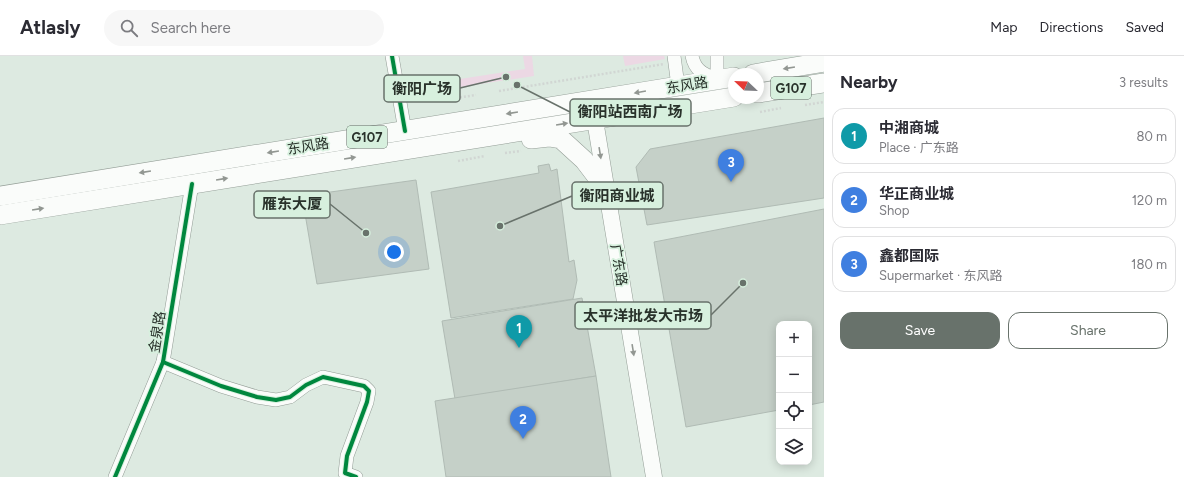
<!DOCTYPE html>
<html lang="en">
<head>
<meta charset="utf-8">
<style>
  :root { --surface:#fff; --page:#f7f7f7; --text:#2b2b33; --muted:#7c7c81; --line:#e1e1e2; --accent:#68726b }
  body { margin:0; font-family:Figtree,"Noto Sans SC",sans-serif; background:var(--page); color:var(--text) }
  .controls { position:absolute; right:12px; bottom:12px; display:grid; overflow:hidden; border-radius:8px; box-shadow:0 2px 10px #0003 }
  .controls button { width:36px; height:36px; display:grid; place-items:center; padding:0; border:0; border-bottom:1px solid var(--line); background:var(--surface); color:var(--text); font:20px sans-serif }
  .compass { position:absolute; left:728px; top:12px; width:36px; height:36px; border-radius:50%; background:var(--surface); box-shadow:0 2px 10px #0003; rotate:293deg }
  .you { position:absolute; left:394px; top:196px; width:14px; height:14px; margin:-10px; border:3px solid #fff; border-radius:50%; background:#1a73e8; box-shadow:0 0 0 6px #1a73e833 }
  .badge { display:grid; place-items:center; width:26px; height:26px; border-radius:50%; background:var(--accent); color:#fff; font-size:13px; font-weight:700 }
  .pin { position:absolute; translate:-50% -33px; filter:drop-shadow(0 1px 2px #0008) }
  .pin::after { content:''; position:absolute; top:21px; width:14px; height:12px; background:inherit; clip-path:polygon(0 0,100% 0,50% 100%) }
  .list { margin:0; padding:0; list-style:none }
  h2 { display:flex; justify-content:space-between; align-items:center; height:52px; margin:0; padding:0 16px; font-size:17px }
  h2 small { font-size:13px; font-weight:400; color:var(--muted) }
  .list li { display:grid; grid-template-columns:26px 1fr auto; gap:12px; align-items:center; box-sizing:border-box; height:56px; margin:0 8px 8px; padding:0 8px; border:1px solid var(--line); border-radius:12px }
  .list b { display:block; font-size:15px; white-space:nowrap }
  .list p { margin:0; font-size:13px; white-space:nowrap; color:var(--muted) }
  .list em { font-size:13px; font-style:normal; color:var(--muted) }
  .actions { display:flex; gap:8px; padding:12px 16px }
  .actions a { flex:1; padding:9px 0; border:1px solid var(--accent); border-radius:12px; text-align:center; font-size:14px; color:var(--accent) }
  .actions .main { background:var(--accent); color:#fff }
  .icon { flex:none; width:22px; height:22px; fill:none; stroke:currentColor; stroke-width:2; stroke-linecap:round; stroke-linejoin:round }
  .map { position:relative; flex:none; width:824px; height:421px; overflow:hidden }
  header { display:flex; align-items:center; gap:24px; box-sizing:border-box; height:56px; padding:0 20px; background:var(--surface); border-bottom:1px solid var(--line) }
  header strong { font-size:19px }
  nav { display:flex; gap:22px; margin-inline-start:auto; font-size:14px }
  .search { width:280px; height:36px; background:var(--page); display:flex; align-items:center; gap:10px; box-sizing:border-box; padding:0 14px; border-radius:22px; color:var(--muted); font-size:15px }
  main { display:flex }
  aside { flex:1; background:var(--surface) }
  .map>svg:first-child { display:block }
</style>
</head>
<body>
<header>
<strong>Atlasly</strong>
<div class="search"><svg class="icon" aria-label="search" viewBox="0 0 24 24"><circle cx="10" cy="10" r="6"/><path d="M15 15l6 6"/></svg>Search here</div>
<nav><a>Map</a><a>Directions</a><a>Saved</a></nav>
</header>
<main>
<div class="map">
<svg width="824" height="421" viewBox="0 0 824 421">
  <rect width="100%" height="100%" fill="#ddeae1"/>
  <g fill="#ecd8e4">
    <path d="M523,0h9l2,20 -120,18 -6,-7 117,-18z"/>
    <path d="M623,0h41l1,3 -40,7z"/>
  </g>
  <g fill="#c5d0c8" stroke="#b0bbb4">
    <path d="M824,62v80l-177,27 -11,-58 14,-18z"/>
    <path d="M549,108l2,7 6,-2 12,93 5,-2 3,20 -4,19 -122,19 -20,-126 108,-19 -1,-7z"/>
    <path d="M416,124l13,89 -112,15 -15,-88z"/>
    <path d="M824,153v193l-15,3v-81h-30v86l-93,17 -32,-185z"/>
    <path d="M582,242l14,78 -141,23 -13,-78z"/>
    <path d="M596,320l15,101h-165l-11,-76z"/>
  </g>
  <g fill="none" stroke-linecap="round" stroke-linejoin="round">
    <defs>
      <g id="minor">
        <path d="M392,0l13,75"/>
        <path d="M674,0l4,30"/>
        <path d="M692,0c3,15 12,18 25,24v-24"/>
        <path d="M163,306l58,24 36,11 19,3 14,-3 16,-12 17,-8 41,9 5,5 -2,11 -20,54 -2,17 11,4"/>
        <path d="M115,421l48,-115 29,-178"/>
      </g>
      <path id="major" d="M593,52l61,369"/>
      <g id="highway">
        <path d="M753,18l71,-12"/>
        <path d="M758,37l66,-10"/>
        <path d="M531,83l18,-2 12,2 23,21 22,29"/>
        <path d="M0,140l734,-119"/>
        <path d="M0,159l734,-118"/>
      </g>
    </defs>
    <use href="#minor" stroke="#939d96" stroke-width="14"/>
    <use href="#major" stroke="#939d96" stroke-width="17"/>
    <use href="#highway" stroke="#939d96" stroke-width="20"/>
    <g stroke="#d1d6d3" stroke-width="2.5" stroke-dasharray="2 2" stroke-linecap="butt">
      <path d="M499,35l165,-27"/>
      <path d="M456,42l20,-3"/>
      <path d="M805,49l19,-3"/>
      <path d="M760,56l21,-4"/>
      <path d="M505,97l16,-2"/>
      <path d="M458,105l27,-5"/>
    </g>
    <use href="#minor" stroke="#fafcfa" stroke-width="13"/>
    <use href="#major" stroke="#fafcfa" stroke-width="16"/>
    <use href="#highway" stroke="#fafcfa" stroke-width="19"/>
    <defs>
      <g id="cycleway">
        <path d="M392,0l13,75"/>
        <path d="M163,306l58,24 36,11 19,3 14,-3 16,-12 17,-8 41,9 5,5 -2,11 -20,54 -2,17 11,4"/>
        <path d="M115,421l48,-115 29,-178"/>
      </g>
    </defs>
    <use href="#cycleway" stroke="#d7f0de" stroke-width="6"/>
    <use href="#cycleway" stroke="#00873e" stroke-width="4"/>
  </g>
  <defs><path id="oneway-solid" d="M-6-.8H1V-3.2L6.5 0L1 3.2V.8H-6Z"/></defs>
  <g fill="#929792">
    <use href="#oneway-solid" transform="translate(789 12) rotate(171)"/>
    <use href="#oneway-solid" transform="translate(640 36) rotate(170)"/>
    <use href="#oneway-solid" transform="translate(512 57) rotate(171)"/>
    <use href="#oneway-solid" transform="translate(562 68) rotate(-9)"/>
    <use href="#oneway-solid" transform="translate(273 96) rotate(171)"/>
    <use href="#oneway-solid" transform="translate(600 97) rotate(81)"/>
    <use href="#oneway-solid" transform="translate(350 102) rotate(-9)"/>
    <use href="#oneway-solid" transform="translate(145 116) rotate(171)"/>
    <use href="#oneway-solid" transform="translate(222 123) rotate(-9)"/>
    <use href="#oneway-solid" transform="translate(38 153) rotate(-9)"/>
    <use href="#oneway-solid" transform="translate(633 294) rotate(81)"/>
  </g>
  <g text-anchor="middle" stroke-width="3.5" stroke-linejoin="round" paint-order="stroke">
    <g fill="#d7f0de" stroke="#5d6b61" stroke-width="1">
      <rect x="771" y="21" width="40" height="22" rx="3"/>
      <rect x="347" y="70" width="40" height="22" rx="3"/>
    </g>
    <g font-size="13" font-weight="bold" fill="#29322b">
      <text x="791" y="37">G107</text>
      <text x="367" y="86">G107</text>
    </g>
    <g font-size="14" fill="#29322b" stroke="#d7f0de">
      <text transform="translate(687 29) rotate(-9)" y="5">东风路</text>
      <text transform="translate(308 90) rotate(-9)" y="5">东风路</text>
      <text transform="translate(619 209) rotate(81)" y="5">广东路</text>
      <text transform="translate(157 276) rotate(-81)" y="5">金泉路</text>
    </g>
  </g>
  <path fill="none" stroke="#68726b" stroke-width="1.5" d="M506 21L460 32M517 29L570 56M500 170L572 140M366 177L330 148M743 227L711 259"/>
  <g fill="#68726b" stroke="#d7f0de" stroke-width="1.5">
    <circle cx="506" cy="21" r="4"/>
    <circle cx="517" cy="29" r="4"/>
    <circle cx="500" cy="170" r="4"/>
    <circle cx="366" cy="177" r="4"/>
    <circle cx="743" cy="227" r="4"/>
  </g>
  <g fill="#d7f0de" stroke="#68726b" stroke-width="1.5">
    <rect x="384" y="19" width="76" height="27" rx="4"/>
    <rect x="570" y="43" width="121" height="27" rx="4"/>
    <rect x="572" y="126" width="91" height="27" rx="4"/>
    <rect x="254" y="135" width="76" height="27" rx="4"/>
    <rect x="575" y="246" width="136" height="27" rx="4"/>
  </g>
  <g font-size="15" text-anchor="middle" font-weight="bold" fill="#29322b">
    <text x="422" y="38">衡阳广场</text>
    <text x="630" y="61">衡阳站西南广场</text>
    <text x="617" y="145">衡阳商业城</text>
    <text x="292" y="153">雁东大厦</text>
    <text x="643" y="265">太平洋批发大市场</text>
  </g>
</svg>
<div class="controls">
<button>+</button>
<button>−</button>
<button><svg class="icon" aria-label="locate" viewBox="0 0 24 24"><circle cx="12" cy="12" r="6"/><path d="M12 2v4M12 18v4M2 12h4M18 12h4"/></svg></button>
<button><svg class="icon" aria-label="layers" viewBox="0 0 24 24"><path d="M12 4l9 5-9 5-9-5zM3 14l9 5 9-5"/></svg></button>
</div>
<svg class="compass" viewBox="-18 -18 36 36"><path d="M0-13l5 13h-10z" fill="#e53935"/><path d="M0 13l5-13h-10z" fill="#7c7c81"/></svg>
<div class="you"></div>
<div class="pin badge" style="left:519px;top:292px;background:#0f9aa8">1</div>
<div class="pin badge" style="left:523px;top:383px;background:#3f7fe0">2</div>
<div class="pin badge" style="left:731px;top:126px;background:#3f7fe0">3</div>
</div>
<aside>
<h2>Nearby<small>3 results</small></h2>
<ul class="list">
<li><span class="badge" style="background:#0f9aa8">1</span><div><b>中湘商城</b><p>Place · 广东路</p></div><em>80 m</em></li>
<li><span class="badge" style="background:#3f7fe0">2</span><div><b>华正商业城</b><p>Shop</p></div><em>120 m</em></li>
<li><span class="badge" style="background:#3f7fe0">3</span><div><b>鑫都国际</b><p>Supermarket · 东风路</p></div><em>180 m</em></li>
</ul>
<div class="actions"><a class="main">Save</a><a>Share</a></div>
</aside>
</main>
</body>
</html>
